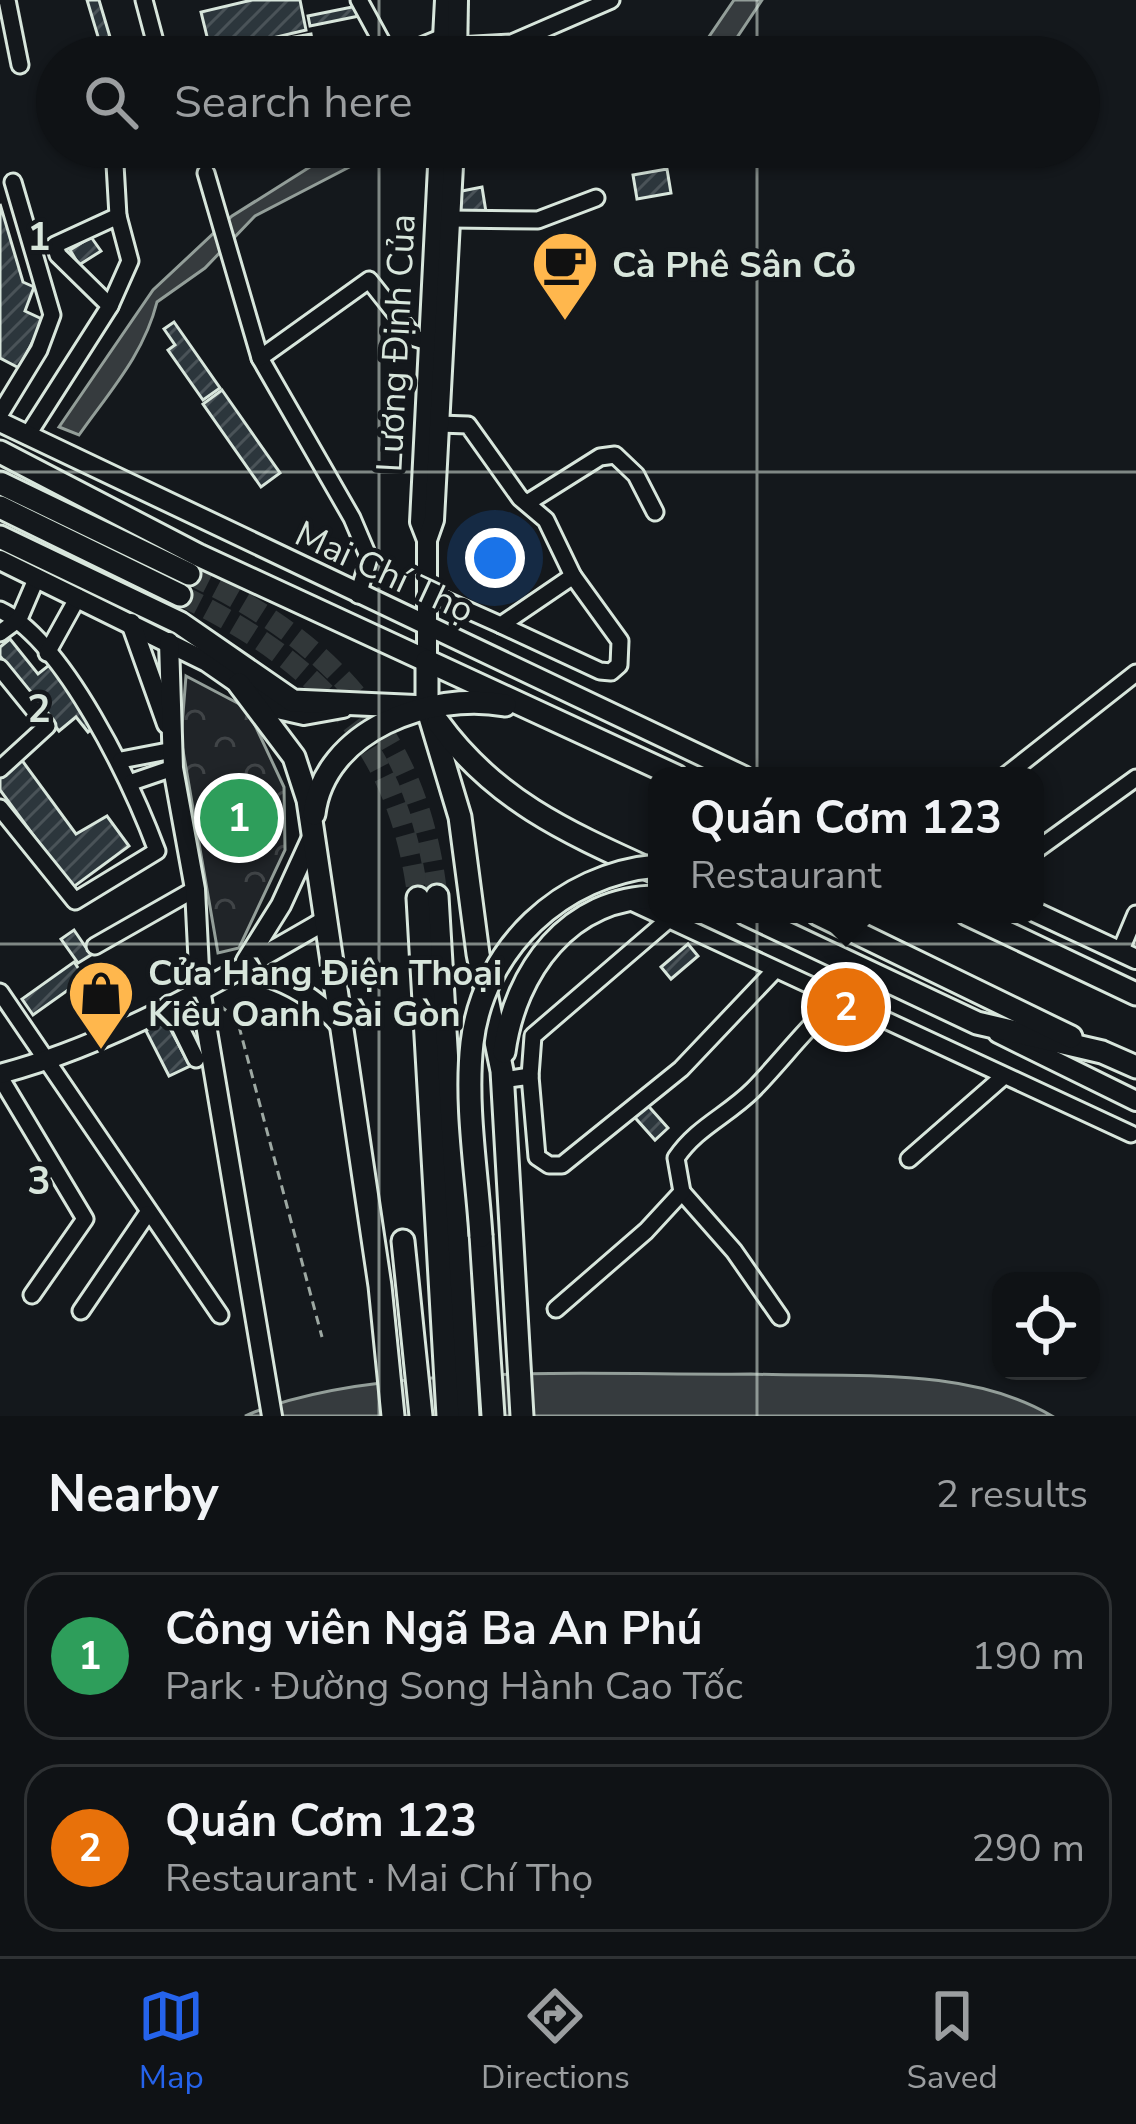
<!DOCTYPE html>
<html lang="en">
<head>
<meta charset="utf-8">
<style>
  :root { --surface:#0f1215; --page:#181b1e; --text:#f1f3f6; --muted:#9b9ea0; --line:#2f3234; --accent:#2563eb }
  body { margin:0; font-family:"Nunito Sans",sans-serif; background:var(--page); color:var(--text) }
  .controls { position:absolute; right:36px; bottom:36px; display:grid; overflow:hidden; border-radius:24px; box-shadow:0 3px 9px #0004 }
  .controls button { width:108px; height:108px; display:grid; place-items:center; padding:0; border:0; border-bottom:3px solid var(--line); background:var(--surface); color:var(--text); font:60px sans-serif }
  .you { position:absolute; left:495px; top:558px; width:42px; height:42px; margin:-30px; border:9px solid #fff; border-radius:50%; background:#1a73e8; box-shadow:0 0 0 18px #1a73e833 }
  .badge { display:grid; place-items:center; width:78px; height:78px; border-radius:50%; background:var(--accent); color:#fff; font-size:39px; font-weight:700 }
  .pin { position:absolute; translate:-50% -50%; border:6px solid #fff; box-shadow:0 3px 12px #0006 }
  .popup { position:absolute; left:648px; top:767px; width:396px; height:156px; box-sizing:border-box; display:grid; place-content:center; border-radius:24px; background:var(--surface); filter:drop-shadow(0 3px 9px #0005); font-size:39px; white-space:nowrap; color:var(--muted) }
  .popup b { font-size:45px; color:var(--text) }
  .popup::after { content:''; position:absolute; left:50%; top:100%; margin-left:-24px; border:24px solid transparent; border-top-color:var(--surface) }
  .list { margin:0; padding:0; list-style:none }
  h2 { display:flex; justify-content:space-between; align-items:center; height:156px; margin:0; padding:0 48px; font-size:51px }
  h2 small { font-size:39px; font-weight:400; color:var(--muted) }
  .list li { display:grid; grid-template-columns:78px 1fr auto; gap:36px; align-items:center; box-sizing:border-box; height:168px; margin:0 24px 24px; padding:0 24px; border:3px solid var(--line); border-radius:36px }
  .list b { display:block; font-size:45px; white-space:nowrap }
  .list p { margin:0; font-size:39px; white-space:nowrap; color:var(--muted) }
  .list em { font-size:39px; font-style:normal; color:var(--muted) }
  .icon { flex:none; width:66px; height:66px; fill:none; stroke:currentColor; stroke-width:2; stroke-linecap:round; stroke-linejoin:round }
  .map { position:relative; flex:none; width:1136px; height:1416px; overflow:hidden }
  .search { position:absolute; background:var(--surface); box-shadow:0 3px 9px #0004; left:36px; right:36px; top:36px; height:132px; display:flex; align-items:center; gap:30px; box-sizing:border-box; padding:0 42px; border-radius:66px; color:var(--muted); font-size:45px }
  .sheet { height:540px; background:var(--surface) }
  nav { display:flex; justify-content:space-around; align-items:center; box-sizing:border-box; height:168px; border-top:3px solid var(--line); background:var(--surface); font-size:33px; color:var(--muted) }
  nav a { display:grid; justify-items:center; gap:6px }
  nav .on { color:var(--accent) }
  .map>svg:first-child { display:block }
</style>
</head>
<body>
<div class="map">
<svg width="1136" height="1416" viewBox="0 0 1136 1416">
  <defs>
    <pattern id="forest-crowns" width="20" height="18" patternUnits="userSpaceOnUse" patternTransform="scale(3)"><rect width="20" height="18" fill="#202428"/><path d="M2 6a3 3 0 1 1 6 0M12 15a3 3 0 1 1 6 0" fill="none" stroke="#404447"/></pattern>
    <pattern id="building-hatch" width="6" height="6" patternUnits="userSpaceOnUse" patternTransform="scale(3)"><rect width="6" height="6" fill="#2c363c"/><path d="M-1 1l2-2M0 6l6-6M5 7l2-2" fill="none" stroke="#4a5358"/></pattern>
  </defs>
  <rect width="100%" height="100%" fill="#14181c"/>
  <path fill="url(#forest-crowns)" stroke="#939e99" stroke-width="3" d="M186,676l61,32 37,79 1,63 -46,98 -21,5 -37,-214z"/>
  <g fill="#363b3e" stroke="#939e99" stroke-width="3">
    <path d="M734,0h28l-38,57h-59l41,-16z"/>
    <path d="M388,147l-133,69 -50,52 -48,34c-13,52 -47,89 -78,133l-20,-8 94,-137 79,-74 108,-68z"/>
    <path d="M751,1374c96,4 216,-9 301,42h-807c126,-56 364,-40 506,-42z"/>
  </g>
  <g fill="url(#building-hatch)" stroke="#d8e6dc" stroke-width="3">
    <path d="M87,0h12l11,37 -11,3z"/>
    <path d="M252,0h48l6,30 -38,9 4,18h-60l-11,-45z"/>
    <path d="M357,6l2,10 -49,10 -2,-10z"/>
    <path d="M311,34l4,23h-34l-3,-17z"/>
    <path d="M667,169l4,24 -34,6 -4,-24z"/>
    <path d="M482,187l4,25 -25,4 -4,-24z"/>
    <path d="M0,204l23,78 11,5 -9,24 19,9 -25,48 -19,-10z"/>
    <path d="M91,237l10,14 -22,14 -9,-15z"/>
    <path d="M174,322l46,66 -17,12 -35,-50 7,-5 -11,-16z"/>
    <path d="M222,390l58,83 -19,14 -58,-83z"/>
    <path d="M10,639l28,35 15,-12 48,59 -13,11 -12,-15 -17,14 -59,-75v-9z"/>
    <path d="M21,759l55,75 31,-18 22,30 -57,42 -72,-98v-15z"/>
    <path d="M74,930l17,25 -13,8 -17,-24z"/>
    <path d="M688,944l10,12 -27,23 -10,-12z"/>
    <path d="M74,962l11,16 -52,37 -11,-16z"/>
    <path d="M164,1017l26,49 -21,10 -25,-49z"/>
    <path d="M643,1100l25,28 -13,12 -25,-28z"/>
  </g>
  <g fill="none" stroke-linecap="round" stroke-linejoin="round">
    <g stroke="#313739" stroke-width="21" stroke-dasharray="21 10" stroke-linecap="butt">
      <path d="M189,574c143,67 230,160 248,322"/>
      <path d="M180,595c135,65 219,147 238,303"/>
    </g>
    <defs>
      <g id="minor">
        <path d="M7,0l13,65"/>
        <path d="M144,0l13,49"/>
        <path d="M359,0l31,57"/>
        <path d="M457,46l55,-3 99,-43"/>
        <path d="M395,57l48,-20"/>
        <path d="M206,173l54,185 92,160 17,40 -11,37"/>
        <path d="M451,219l87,1 58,-22"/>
        <path d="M110,306l20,-45 -12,-45"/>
        <path d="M260,358l109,-78 46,58 13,4"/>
        <path d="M0,414l39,-64 13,-35 -39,-133"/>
        <path d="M439,424l29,1 52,73 26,22 27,56 47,65 -1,24 -8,7 -11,-1 -99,-46"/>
        <path d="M27,436l83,-130 -52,-51 -3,-10 63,-29 -4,-69"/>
        <path d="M527,503l73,-46 15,-2 21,20 19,37"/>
        <path d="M427,592l74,33 72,-49"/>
        <path d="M0,610c65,31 132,174 157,241l-82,50 -75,-93"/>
        <path d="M0,633l19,-14 18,-42"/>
        <path d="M47,653l31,-56"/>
        <path d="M0,668l47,58 -47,43"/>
        <path d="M121,760l52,-10"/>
        <path d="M1005,776l131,-103"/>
        <path d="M132,782l41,-14"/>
        <path d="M1035,851l101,-73"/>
        <path d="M629,901l502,233"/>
        <path d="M95,946l100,-57"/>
        <path d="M1120,952l16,-38"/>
        <path d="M0,992l220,323"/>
        <path d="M169,1004l27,55"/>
        <path d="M530,1076l3,-40 135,-116"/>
        <path d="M0,1077l85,142 -53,76"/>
        <path d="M503,1080l27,-4 7,81 12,8h13l119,-96 94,-99"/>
        <path d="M909,1159l95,-83"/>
        <path d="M682,1192l52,59 46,66"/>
        <path d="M556,1309l90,-78 36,-39 -6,-34c21,-31 51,-42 77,-68 39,-40 72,-89 121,-117"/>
        <path d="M81,1311l66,-97"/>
      </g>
      <g id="major">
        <path d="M442,57l3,-57"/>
        <path d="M457,57l1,-57"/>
        <path d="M0,422l744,354"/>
        <path d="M427,540l-7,-18 19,-375"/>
        <path d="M0,560l207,102 66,46 31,7 39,-7"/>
        <path d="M131,623l36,101"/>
        <path d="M169,642l4,126 22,121 5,100 72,427"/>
        <path d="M427,661v-121l7,-20 20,-373"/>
        <path d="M1035,912l101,47"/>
        <path d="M246,961l35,-56 33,-72"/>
        <path d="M240,970c41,7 74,25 101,56"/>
        <path d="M998,1033l138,68"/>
        <path d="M0,1074c114,-30 224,-95 326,-154"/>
      </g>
      <g id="highway">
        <path d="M0,452l198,103 478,221"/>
        <path d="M0,483l189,91"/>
        <path d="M0,507l180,88"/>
        <path d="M0,537l180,86 113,78 134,6"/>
        <path d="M427,661v46l33,110 18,137 24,117 20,345"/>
        <path d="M239,684l55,73 14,43 72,486 13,130"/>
        <path d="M438,722c57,79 131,111 217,150"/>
        <path d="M314,814c10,-84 117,-123 191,-109"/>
        <path d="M437,896l31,520"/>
        <path d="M418,898l30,518"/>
        <path d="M746,914l231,109 125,29 34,15"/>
        <path d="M818,914l253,123"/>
        <path d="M967,914l169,80"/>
        <path d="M504,1052c11,-81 65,-155 153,-155"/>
        <path d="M481,1236l12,180"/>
        <path d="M403,1241l18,175"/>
      </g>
    </defs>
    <use href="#minor" stroke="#d8e6dc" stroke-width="21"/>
    <use href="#major" stroke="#d8e6dc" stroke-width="24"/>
    <use href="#highway" stroke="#d8e6dc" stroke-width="27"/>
    <path stroke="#9da8a2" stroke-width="3" stroke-dasharray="9 6" stroke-linecap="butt" d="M219,1005l18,14 85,318"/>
    <use href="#minor" stroke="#14181c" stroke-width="15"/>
    <use href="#major" stroke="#14181c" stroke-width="18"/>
    <use href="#highway" stroke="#14181c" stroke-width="21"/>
    <defs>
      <path id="highway-bridge" d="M481,1236c-4,-62 -16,-131 -9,-193 11,-95 90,-169 185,-177"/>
    </defs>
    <use href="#highway-bridge" stroke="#d8e6dc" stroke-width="27" stroke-linecap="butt"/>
    <use href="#highway-bridge" stroke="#14181c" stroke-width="21"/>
  </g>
  <path fill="none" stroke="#d8e6dc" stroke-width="3" stroke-opacity="0.55" d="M379,0v57M757,0v57M379,147v1269M757,147v1269M0,472h1136M0,944h1136"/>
  <defs>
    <symbol id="cafe-pin" viewBox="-11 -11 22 30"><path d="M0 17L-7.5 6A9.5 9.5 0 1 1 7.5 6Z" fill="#ffb74d" stroke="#14181c"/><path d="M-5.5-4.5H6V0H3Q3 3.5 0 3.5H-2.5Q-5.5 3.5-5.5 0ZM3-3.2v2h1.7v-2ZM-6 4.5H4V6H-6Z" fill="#111"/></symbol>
    <symbol id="shop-pin" viewBox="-11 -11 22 30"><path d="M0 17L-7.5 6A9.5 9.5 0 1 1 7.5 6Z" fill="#ffb74d" stroke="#14181c"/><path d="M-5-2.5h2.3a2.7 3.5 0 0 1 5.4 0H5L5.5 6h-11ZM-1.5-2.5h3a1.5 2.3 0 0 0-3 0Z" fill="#111"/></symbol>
  </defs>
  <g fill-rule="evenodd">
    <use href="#cafe-pin" x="527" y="226" width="76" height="104"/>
    <use href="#shop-pin" x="63" y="955" width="76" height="104"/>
  </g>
  <g text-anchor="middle" stroke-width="9" stroke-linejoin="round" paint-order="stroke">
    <g font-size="36" font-weight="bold" fill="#d8e6dc" stroke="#14181c" text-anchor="start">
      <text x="612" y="277">Cà Phê Sân Cỏ</text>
      <text x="148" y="985">Cửa Hàng Điện Thoại<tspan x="148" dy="41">Kiều Oanh Sài Gòn</tspan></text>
    </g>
    <g font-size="36" fill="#d8e6dc" stroke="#14181c">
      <text transform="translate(395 343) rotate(-87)" y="13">Lương Định Của</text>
      <text transform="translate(385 571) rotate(25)" y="13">Mai Chí Thọ</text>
    </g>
  </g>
  <g font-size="39" text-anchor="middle" font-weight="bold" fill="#d8e6dc" stroke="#14181c" stroke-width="9" stroke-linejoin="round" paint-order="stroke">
    <text x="39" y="250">1</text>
    <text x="39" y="722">2</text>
    <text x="39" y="1194">3</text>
  </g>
</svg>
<div class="controls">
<button><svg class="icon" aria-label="locate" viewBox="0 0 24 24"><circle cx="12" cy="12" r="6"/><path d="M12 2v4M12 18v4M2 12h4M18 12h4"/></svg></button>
</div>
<div class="you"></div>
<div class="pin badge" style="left:239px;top:818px;background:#2e9e5b">1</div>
<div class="pin badge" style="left:846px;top:1007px;background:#e8710a">2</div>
<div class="popup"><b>Quán Cơm 123</b>Restaurant</div>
<div class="search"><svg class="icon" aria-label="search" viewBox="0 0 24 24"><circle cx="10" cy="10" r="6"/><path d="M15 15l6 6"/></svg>Search here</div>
</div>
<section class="sheet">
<h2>Nearby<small>2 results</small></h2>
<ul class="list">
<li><span class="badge" style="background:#2e9e5b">1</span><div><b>Công viên Ngã Ba An Phú</b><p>Park · Đường Song Hành Cao Tốc</p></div><em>190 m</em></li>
<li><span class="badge" style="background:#e8710a">2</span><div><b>Quán Cơm 123</b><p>Restaurant · Mai Chí Thọ</p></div><em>290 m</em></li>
</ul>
</section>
<nav>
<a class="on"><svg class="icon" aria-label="map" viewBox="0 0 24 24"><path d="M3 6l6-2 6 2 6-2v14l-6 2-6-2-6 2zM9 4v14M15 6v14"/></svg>Map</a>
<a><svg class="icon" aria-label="directions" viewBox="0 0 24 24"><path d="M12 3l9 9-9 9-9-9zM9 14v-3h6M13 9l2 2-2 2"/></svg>Directions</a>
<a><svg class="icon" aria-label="saved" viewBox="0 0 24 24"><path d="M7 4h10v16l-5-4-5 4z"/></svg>Saved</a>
</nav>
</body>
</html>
